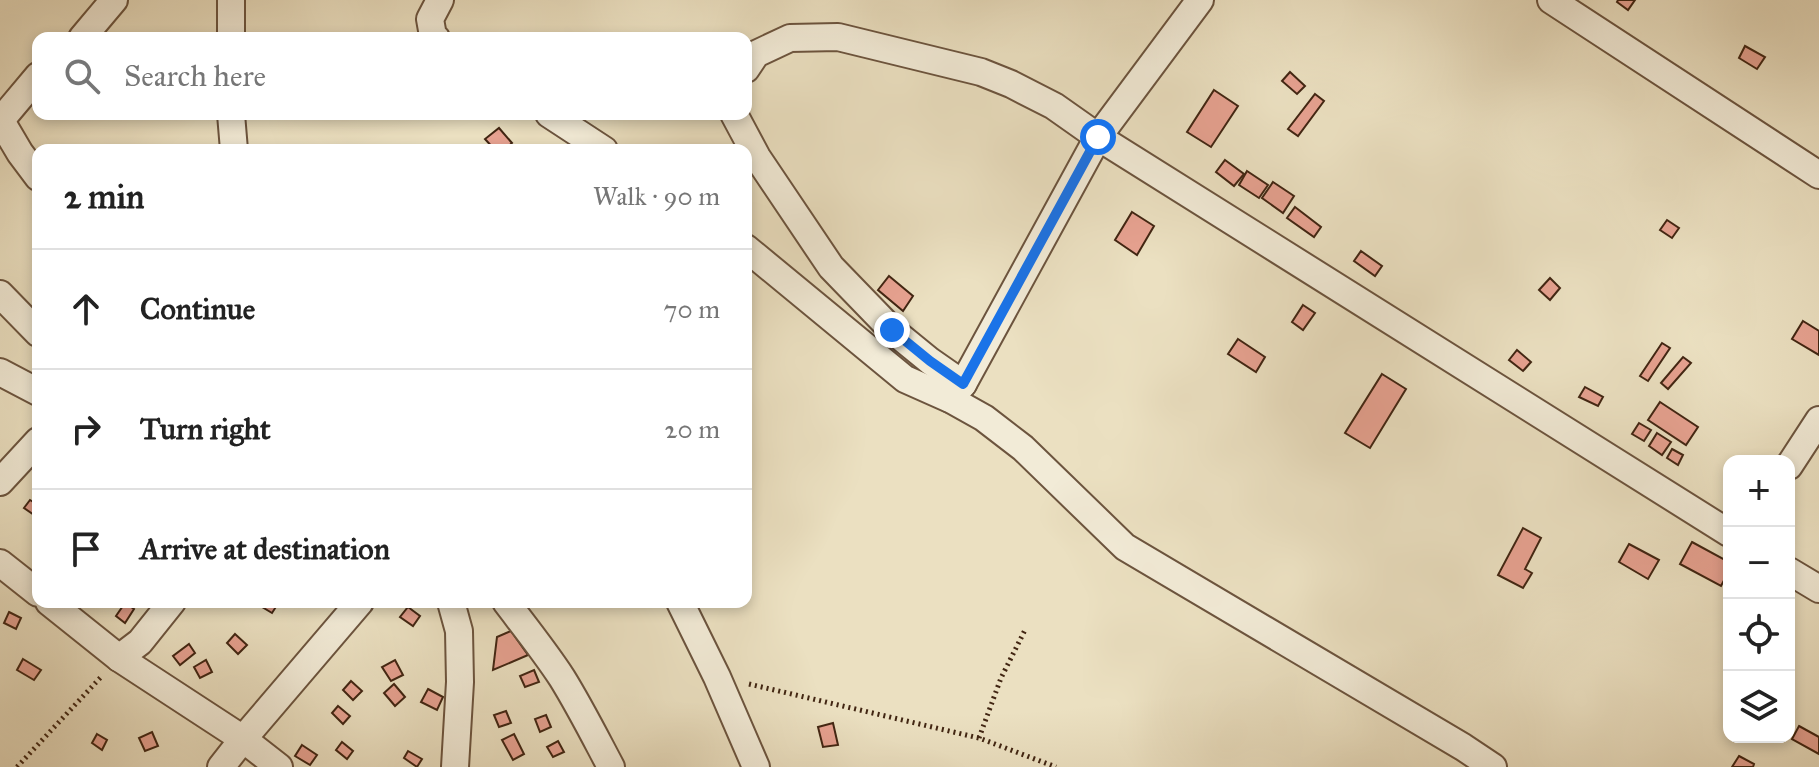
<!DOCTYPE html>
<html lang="en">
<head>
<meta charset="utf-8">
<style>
  :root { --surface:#fff; --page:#f6f6f6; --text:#222; --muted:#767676; --line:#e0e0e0 }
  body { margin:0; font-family:"IM FELL Great Primer",serif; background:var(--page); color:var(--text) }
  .controls { position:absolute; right:24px; bottom:24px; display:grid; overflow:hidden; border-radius:16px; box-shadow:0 4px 12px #0003 }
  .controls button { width:72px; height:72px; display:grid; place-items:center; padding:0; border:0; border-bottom:2px solid var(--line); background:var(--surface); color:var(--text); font:40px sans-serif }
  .stop { position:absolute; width:24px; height:24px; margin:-18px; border:6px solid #1a73e8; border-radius:50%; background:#fff }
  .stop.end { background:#1a73e8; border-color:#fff; box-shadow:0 2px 8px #0008 }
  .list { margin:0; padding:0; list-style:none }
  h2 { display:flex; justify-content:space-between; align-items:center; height:104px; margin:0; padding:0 32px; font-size:34px }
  h2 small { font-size:26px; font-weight:400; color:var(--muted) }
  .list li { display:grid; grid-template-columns:52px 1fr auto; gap:24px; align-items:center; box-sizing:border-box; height:120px; padding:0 32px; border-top:2px solid var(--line) }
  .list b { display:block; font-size:30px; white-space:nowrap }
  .list em { font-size:26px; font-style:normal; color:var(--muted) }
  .icon { flex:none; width:44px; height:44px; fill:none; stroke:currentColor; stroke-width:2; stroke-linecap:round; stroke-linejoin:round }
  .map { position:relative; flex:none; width:1819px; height:767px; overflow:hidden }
  .search { position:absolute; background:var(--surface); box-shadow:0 4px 12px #0003; left:32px; top:32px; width:720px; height:88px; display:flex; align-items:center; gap:20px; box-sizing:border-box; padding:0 28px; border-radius:16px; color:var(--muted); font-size:30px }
  .panel { position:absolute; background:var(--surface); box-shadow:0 4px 12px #0003; left:32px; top:144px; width:720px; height:464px; border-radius:16px }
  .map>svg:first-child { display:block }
</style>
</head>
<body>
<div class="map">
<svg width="1819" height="767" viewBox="0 0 1819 767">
  <rect width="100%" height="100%" fill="#ebe0c1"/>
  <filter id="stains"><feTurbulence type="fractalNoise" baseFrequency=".0025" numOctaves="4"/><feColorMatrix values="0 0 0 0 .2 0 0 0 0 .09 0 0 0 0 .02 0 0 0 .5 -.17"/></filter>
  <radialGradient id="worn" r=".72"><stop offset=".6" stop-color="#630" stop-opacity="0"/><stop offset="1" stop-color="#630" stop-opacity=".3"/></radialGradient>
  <g fill="#e7a291" stroke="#412512" stroke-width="2">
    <path d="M1618,0h17l-7,10 -11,-8z"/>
    <path d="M1745,46l20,11 -8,12 -18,-11z"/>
    <path d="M1290,72l15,14 -8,8 -15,-13z"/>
    <path d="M1214,90l24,16 -27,41 -24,-15z"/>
    <path d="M1315,94l9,7 -26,35 -10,-7z"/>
    <path d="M499,128l13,15 -8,7h-9l-10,-11z"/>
    <path d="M1225,160l19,14 -10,12 -18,-14z"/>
    <path d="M1247,171l21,14 -9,13 -20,-13z"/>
    <path d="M1273,182l21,14 -11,17 -21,-15z"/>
    <path d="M1295,207l26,20 -7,10 -27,-19z"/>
    <path d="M1132,212l22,14 -17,29 -22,-15z"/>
    <path d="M1667,220l12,8 -7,10 -12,-8z"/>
    <path d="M1361,251l21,15 -7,10 -21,-15z"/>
    <path d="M889,276l24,20 -10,15 -25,-21z"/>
    <path d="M1550,278l10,10 -10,12 -11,-10z"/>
    <path d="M1303,305l12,8 -12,17 -11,-8z"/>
    <path d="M1803,321l16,10v24l-27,-16z"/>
    <path d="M1238,339l27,18 -9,15 -28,-18z"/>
    <path d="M1662,343l8,5 -22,33 -8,-5z"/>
    <path d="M1517,350l14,12 -8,9 -14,-11z"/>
    <path d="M1683,357l8,6 -23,26 -7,-6z"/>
    <path d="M1382,374l24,15 -36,59 -25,-15z"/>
    <path d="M1585,387l18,10 -5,9 -19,-9z"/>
    <path d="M1660,402l38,25 -12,18 -38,-25z"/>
    <path d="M1639,423l12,7 -7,11 -12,-7z"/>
    <path d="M1657,433l14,9 -9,13 -13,-9z"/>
    <path d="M1672,449l11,6 -5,10 -11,-7z"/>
    <path d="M30,500l8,5 -1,12 -13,-9z"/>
    <path d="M1523,528l18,10 -16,31 7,4 -9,15 -25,-13z"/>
    <path d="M1692,542l37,20v9l-8,15 -41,-22z"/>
    <path d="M1629,544l30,16 -11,19 -29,-17z"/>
    <path d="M254,602h25l-7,11z"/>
    <path d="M125,603l9,6 -9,14 -9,-7z"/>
    <path d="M408,607l12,9 -7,10 -13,-9z"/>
    <path d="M9,612l12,6 -5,11 -12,-6z"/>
    <path d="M511,631l17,24 -35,15 4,-33z"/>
    <path d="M235,634l12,11 -9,9 -11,-11z"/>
    <path d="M189,644l6,9 -15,12 -7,-9z"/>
    <path d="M23,659l18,11 -7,10 -17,-10z"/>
    <path d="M206,660l6,12 -12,6 -6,-11z"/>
    <path d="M395,660l8,15 -12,6 -9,-14z"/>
    <path d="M534,670l5,12 -14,5 -5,-11z"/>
    <path d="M351,681l11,10 -9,9 -10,-10z"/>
    <path d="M394,684l11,13 -10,9 -11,-13z"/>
    <path d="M428,689l15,8 -6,13 -16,-8z"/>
    <path d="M338,706l12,10 -7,8 -11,-11z"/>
    <path d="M506,711l5,12 -12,4 -5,-12z"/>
    <path d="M546,715l5,12 -11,5 -5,-13z"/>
    <path d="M833,723l5,22 -15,2 -5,-20z"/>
    <path d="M1799,726l20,11v17l-27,-15z"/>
    <path d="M152,732l6,14 -13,5 -6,-13z"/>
    <path d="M97,734l10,6 -5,10 -10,-7z"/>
    <path d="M514,734l10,20 -11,6 -11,-20z"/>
    <path d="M558,741l6,11 -11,5 -6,-10z"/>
    <path d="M342,742l11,9 -6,8 -11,-9z"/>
    <path d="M302,745l15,10 -7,10 -15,-9z"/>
    <path d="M408,751l14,8 -5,8 -13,-9z"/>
    <path d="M1739,756l15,8 -1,3h-21z"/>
  </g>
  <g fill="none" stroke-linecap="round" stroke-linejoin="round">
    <defs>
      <g id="minor">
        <path d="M231,0v38"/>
        <path d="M1551,0l268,175"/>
        <path d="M82,38l32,-38"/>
        <path d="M436,38l-3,-2 -3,-17 10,-19"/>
        <path d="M746,69l10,-15 34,-16 48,-1 143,35 30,12 43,22 44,31 631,396"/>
        <path d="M231,114l3,36"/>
        <path d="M549,114l55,36"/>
        <path d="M734,114l23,43 74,110 61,63 38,31 33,23"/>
        <path d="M0,119l20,34 18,24"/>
        <path d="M1,120l37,-44"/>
        <path d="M746,248l159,131 45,20 34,19 39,30 102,99 338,200 30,20"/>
        <path d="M0,294l38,39"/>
        <path d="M0,372l38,20"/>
        <path d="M950,399l13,-15 135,-247 102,-137"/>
        <path d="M1789,466l30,-46"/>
        <path d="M0,482l38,-41"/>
        <path d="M0,563l38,30"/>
        <path d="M1789,571l30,18"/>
        <path d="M49,602l70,56 124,81 36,28"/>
        <path d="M451,602l8,29 1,51 -5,85"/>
        <path d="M506,602c19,25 39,50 56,76 18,29 33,59 49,89"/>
        <path d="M680,602l37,75 39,90"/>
        <path d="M119,658l21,-16 32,-40"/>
        <path d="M221,767l22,-28 117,-137"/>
      </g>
    </defs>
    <use href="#minor" stroke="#6c543e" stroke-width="30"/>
    <g stroke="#412512" stroke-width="5" stroke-dasharray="2 4" stroke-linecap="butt">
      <path d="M749,684l230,54 77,29"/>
      <path d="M979,738l22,-60 24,-48"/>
      <path d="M17,767l84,-90"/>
    </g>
    <use href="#minor" stroke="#f2ebd7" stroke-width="26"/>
  </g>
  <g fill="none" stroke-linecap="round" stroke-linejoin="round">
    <path stroke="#1a73e8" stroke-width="10" d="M892,330l38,31 33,23 135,-247"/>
  </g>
  <rect width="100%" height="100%" filter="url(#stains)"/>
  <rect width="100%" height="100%" fill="url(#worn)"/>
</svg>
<div class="controls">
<button>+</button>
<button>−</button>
<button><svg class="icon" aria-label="locate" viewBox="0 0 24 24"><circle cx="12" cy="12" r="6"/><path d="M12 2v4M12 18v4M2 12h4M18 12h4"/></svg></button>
<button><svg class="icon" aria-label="layers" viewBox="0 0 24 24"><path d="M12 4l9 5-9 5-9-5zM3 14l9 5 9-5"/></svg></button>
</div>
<div class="stop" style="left:1098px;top:137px"></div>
<div class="stop end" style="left:892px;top:330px"></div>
<div class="search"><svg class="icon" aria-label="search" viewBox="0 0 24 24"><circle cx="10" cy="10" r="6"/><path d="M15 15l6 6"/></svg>Search here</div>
<section class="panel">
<h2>2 min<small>Walk · 90 m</small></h2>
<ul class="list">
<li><svg class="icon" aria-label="ahead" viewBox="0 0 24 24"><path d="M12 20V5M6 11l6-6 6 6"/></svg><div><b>Continue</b></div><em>70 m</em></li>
<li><svg class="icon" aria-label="right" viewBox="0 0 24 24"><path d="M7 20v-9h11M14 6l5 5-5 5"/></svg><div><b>Turn right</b></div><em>20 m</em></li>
<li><svg class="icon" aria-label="arrive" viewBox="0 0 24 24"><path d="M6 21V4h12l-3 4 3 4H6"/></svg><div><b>Arrive at destination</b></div></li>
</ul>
</section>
</div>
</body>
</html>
